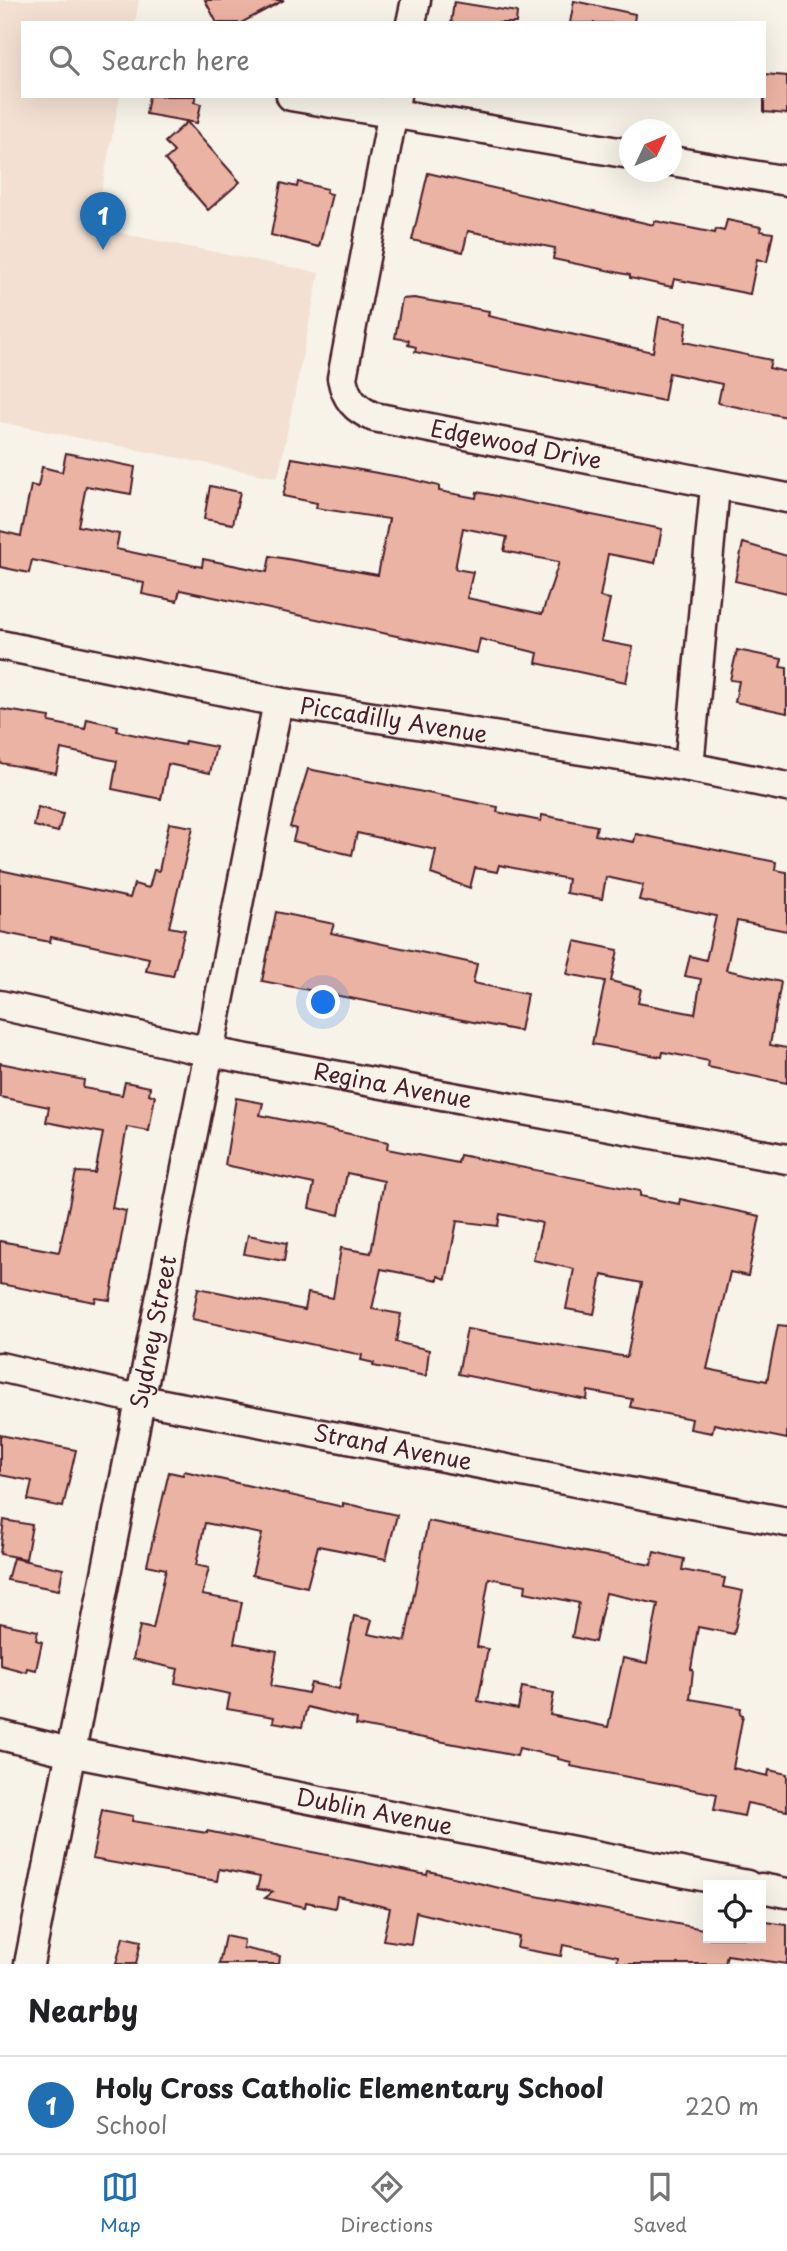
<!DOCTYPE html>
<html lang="en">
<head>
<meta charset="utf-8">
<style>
  :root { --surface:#fff; --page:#f2f2f2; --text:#202124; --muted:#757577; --line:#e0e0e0; --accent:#1f6fb2 }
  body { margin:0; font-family:"Playpen Sans",sans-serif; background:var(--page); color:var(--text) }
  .controls { position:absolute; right:21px; bottom:21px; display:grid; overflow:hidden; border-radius:0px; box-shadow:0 7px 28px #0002 }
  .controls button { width:63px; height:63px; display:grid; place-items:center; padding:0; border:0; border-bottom:2px solid var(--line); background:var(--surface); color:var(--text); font:35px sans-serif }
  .compass { position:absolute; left:619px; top:119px; width:63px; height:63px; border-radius:50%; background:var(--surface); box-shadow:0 7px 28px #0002; rotate:46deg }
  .you { position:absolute; left:324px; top:1003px; width:24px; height:24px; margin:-18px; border:5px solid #fff; border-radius:50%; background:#1a73e8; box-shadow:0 0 0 10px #1a73e833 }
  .badge { display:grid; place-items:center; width:46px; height:46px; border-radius:50%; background:var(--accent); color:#fff; font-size:23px; font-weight:700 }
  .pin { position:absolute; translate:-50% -58px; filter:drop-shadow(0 2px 4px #0008) }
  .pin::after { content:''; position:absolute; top:37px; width:24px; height:21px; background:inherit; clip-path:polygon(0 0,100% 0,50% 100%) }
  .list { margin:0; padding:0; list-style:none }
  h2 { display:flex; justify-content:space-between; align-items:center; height:91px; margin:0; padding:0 28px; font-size:30px }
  h2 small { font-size:23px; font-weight:400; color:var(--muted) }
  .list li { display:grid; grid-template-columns:46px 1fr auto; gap:21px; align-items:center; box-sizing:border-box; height:98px; padding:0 28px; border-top:2px solid var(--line) }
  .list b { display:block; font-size:26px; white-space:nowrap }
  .list p { margin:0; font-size:23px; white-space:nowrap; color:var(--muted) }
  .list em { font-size:23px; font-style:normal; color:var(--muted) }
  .icon { flex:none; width:38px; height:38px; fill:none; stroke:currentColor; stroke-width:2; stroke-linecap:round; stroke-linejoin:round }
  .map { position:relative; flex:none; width:787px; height:1964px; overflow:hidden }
  .search { position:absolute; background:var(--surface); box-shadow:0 7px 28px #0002; left:21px; right:21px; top:21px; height:77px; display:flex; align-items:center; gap:18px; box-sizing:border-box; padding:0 24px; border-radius:0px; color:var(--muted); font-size:26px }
  .sheet { height:189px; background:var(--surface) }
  nav { display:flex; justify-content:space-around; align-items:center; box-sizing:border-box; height:98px; border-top:2px solid var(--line); background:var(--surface); font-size:19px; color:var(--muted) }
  nav a { display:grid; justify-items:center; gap:4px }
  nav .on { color:var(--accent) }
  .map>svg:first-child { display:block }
</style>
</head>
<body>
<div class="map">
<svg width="787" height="1964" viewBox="0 0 787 1964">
  <rect width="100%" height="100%" fill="#f7f3e8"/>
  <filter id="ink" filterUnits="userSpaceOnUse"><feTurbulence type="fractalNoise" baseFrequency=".0143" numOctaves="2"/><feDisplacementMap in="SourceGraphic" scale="14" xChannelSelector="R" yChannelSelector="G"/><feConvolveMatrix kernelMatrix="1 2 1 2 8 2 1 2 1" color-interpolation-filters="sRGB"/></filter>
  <g filter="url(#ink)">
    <path fill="#f3e0d3" d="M0,0h139l-4,23h-112v73h97l-26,132 225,45 -41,205 -278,-56z"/>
    <g fill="#ebb3a3" stroke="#4a1f2b" stroke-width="2" fill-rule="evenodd">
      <path d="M205,0h79l-43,23h-24z"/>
      <path d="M574,1l61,13 -1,9h-64z"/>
      <path d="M454,2l63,10 -1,11h-65z"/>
      <path d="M764,74l23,2v38l-23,-2z"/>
      <path d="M149,96h47l-2,6 7,2 -4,19 -51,-9z"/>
      <path d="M187,122l53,60 -32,28 -43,-50 9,-8 -9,-10z"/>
      <path d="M428,173l226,52 1,-4 60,12 1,-4 8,2 3,-11 34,7 -1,4 13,2 -6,29 -10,-3 -7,35 -76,-15 -2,8 -42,-9v-3l-77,-16 2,-11 -87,-17 -5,21 -51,-12z"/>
      <path d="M298,182l29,7 -1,4 6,1 -13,53 -48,-12 10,-52 16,4z"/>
      <path d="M414,298l75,13 -1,5 165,36 6,-35 28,5 -3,20 87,18 -2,8 18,4v45l-69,-14 4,-19 -53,-11 -5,28 -249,-49 1,-5 -8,-2 1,-5 -14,-2 7,-39z"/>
      <path d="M66,453l69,14 -4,27 -45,-8 -8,40 41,8 -3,15 86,18 1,-8 64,13 3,-16 108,19 11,-56 -73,-11 1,-5 -34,-7 9,-38 114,20 33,8v5l37,7 1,-6 185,37 -7,34 -47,-9 -8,43 10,2 -9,42 32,6 -7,35 -90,-19 2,-10 -58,-14 -3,14 -297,-63 -3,11 -35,-7 2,-11 -112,-23 -3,13 -29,-6v-36l21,5 10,-51 7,2 4,-20 20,5zM463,528l44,9 -3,14 55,11 -17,52 -75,-16 6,-26 -18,-3z"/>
      <path d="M210,486l30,6 -7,32 -29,-5z"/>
      <path d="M743,543l44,13v37l-52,-12z"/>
      <path d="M737,650l45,9 -2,8 7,1v45l-52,-11 4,-21 -9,-1z"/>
      <path d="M0,709l50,8 -1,5 36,7 2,-10 31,7 -1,5 67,14 1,-4 31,6 -6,26 -42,-9 -7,35 -49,-10 5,-28 -56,-12 -5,24 -56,-10z"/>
      <path d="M308,769l190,38 -1,5 44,9 1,-6 55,11 -2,9 39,7 2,-8 140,28 -1,8 12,2v59l-50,-10 -11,49 55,12 -11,63 17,3v35l-79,-16 1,-6 -46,-9 -1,5 -70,-13 13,-63 -38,-7 8,-33 43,9 -7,31 30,8 -3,14 57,11 6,-35 -16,-3 5,-20 16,4 10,-44 -77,-16 4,-15 -37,-8 -4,22 -36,-6 2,-14 -69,-14 -2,7 -22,-4 -5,20 -39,-14 5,-24 -79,-17 -5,22 -59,-14 3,-12 -6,-2z"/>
      <path d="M38,807l25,7 -5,18 -24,-6z"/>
      <path d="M169,823l24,4 -24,100 16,3 -12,46 -27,-5 3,-13 -98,-21 -1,5 -50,-10v-62l130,28 4,-14 15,4 5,-18 5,1z"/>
      <path d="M276,912l58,12 -3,9 146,31 -4,19 54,11 -7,37 -258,-50z"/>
      <path d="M0,1063l84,17 -1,8 39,7 3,-13 25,5 -1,7 6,2 -6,35 -22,-4 -15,81 14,3 -16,89 -14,-2 -1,4 -95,-18v-43l59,11 17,-80 19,1 8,-40 -57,-11 3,-15 -49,-10z"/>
      <path d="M236,1098l27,5 -3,12 128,27 -1,7 71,14 2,-8 180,36v5l39,8 1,-5 80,17 -12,60 -18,-4 -23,97 60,12 11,-56 9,1v113l-73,-15 -2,9 -22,-4 2,-10 -62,-12 2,-8 -44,-8 -1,9 -129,-26 9,-45 160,28 15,-74 -40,-8 -8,39 -28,-5 8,-40 -41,-9 9,-37 -42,-9 -2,12 -41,-5 -11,58 -8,-3v4l-57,-11 -9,40 29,5 -5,28 33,8 -3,26 -53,-10 1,-3 -13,-3 1,-5 -170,-36 6,-31 107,22 3,-17 25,5 8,-50 30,5 13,-72 -37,-8 -8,42 -30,-7 5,-24 -89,-19z"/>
      <path d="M248,1235l39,8 -3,18 -40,-7z"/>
      <path d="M0,1435l76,15 -13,57 -35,-7 4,-19 -32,-6z"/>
      <path d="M184,1471l159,36v-4l54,12 -11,44 -68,-13 -11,41 -55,-12 10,-41 -57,-11 -9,42 13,3 -7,27 40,7 -8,41 43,8 -6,35 37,7 3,-10 28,6 15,-73 18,4 -4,14 37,7 23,-120 223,44 3,-13 30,7 -2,11 43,8 -2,9 20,4 -9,43 -36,-7 -7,42 2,1 -3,29 51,9 -1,6 3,1 -10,53 35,8 1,-6 18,4v37l-40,-8 -3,13 -30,-6 3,-16 -147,-28 1,-4 -13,-3v-2l-39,-9 -2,8 -161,-31 1,-6 -50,-12 -5,20 -29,-5 1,-5 -47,-8 3,-15 -55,-11 3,-14 -45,-10 7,-33 13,3 13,-60 -19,-4 22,-93 14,3zM489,1578l37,7 -1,7 54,11 -7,34 23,5 11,-49 52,11 -11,59 -24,-5 -15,69 -58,-12 4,-22 -32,-6 -4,22 -40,-8 10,-52 -11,-2z"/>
      <path d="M4,1520l28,5 -6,34 -26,-5z"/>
      <path d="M13,1558l50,11 -4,21 -52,-10z"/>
      <path d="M0,1623l38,8 -2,9 6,2 -6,28 -9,-2 -1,4 -26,-7z"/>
      <path d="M102,1810l31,6 -1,5 75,12v-2l220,44 1,-4 88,21 192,38v8h56l2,-16 21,3v39l-60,-9 -2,9h-108l1,-8 -55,-11 -2,11 -44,-8 2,-11 -103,-25 -5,32 -28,-4 7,-32 -53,-12 -2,12 -29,-6 -1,5 -40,-9 8,-6 -16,-3 3,-12 -41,-8 -2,12 -125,-22z"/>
      <path d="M225,1936l19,4 -1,8 37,8 -1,8h-60z"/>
      <path d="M123,1937l18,4 -5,23h-20z"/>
    </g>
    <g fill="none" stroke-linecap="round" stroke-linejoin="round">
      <defs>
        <g id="minor">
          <path d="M411,23l5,-23"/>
          <path d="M291,96l339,58"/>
          <path id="s1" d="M396,96l-54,282c4,21 13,31 32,39l413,81"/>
          <path d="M672,161l115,20"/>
          <path id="s2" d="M0,645l278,57 411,65 98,20"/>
          <path d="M689,767l26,-280"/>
          <path id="s3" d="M0,1005l210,47 577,107"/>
          <path id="s4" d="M0,1367l142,33 645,122"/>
          <path id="s5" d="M0,1735l70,17 677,133"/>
          <path d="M761,1888l26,5"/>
          <path id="s6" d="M29,1964l249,-1262"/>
        </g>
      </defs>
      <use href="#minor" stroke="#4a1f2b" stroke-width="33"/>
      <use href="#minor" stroke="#f7f3e8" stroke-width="28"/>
    </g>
  </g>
  <g text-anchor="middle" stroke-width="5" stroke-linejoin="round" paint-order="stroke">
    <g font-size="23" fill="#4a1f2b" stroke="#f7f3e8">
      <text dy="8" stroke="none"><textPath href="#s1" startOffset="485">Edgewood Drive</textPath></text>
      <text dy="8" stroke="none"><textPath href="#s2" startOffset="401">Piccadilly Avenue</textPath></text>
      <text dy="8" stroke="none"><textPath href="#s3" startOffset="401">Regina Avenue</textPath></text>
      <text dy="8" stroke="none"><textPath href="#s6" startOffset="644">Sydney Street</textPath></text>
      <text dy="8" stroke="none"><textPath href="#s4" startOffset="401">Strand Avenue</textPath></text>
      <text dy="8" stroke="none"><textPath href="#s5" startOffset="382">Dublin Avenue</textPath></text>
    </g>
  </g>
</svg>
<div class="controls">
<button><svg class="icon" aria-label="locate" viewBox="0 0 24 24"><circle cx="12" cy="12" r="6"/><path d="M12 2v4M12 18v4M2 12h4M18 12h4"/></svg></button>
</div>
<svg class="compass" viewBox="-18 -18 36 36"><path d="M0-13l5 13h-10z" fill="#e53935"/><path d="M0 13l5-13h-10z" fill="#757577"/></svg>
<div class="you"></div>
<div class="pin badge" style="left:103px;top:250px">1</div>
<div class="search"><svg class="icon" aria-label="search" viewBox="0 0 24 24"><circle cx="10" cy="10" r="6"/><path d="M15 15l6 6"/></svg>Search here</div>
</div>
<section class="sheet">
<h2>Nearby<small></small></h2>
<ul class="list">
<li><span class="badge">1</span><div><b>Holy Cross Catholic Elementary School</b><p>School</p></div><em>220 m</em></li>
</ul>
</section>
<nav>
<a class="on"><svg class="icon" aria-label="map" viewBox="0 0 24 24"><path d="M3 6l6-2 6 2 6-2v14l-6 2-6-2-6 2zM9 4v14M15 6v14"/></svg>Map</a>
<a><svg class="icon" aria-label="directions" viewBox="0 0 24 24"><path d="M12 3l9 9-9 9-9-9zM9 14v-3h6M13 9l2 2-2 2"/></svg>Directions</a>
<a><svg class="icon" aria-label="saved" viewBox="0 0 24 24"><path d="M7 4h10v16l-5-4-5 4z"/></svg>Saved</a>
</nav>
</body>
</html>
